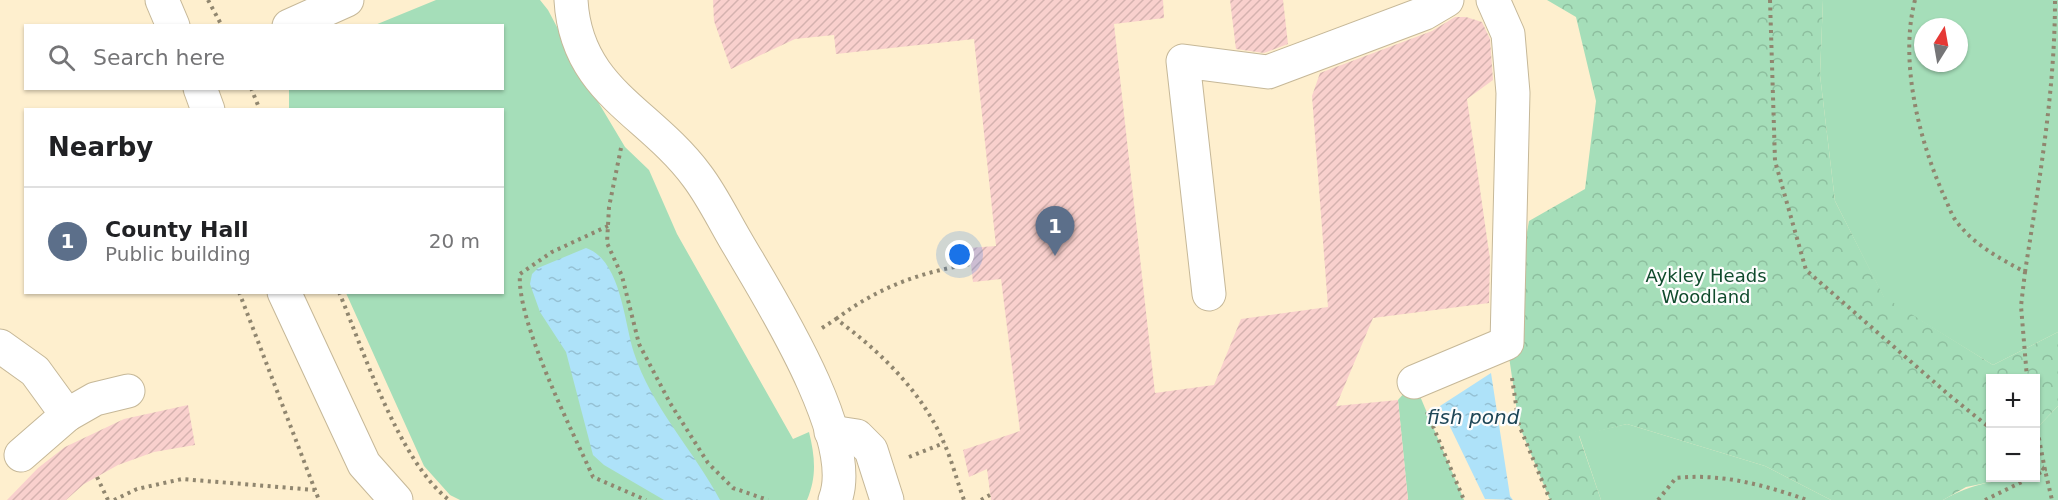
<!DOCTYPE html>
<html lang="en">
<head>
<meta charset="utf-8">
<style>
  :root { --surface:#fff; --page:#f2f2f2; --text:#202124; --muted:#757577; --line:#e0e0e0; --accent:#0b8043 }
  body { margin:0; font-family:"DejaVu Sans",sans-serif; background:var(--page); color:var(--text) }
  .controls { position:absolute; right:18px; bottom:18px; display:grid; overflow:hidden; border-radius:0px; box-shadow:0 2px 4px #0004 }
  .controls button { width:54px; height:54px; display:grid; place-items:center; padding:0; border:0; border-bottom:2px solid var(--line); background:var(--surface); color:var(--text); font:30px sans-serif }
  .compass { position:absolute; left:1914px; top:18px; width:54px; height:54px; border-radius:50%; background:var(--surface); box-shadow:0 2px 4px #0004; rotate:11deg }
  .you { position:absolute; left:960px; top:255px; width:21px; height:21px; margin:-15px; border:4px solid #fff; border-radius:50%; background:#1a73e8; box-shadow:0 0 0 9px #1a73e833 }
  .badge { display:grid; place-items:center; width:39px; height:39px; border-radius:50%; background:var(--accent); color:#fff; font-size:20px; font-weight:700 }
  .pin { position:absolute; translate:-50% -50px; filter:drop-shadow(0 2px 3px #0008) }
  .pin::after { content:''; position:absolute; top:32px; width:21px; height:18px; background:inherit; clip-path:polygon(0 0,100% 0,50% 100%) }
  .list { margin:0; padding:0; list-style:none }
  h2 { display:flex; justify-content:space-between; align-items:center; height:78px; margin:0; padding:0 24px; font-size:26px }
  h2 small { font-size:20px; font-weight:400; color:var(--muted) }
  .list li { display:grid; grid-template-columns:39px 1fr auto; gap:18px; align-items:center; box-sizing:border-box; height:108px; padding:0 24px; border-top:2px solid var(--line) }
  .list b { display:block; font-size:22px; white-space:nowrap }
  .list p { margin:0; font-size:20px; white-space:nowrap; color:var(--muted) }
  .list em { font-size:20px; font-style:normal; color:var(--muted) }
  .icon { flex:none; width:33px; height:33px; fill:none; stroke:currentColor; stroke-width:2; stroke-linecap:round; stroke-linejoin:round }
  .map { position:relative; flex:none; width:2058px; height:500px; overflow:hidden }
  .search { position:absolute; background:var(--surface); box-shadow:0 2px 4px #0004; left:24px; top:24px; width:480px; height:66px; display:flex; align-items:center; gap:15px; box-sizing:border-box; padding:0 21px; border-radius:0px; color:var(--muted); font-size:22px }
  .panel { position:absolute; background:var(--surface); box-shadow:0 2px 4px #0004; left:24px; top:108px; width:480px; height:186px; border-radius:0px }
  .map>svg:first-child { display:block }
</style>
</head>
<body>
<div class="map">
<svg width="2058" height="500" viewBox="0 0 2058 500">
  <defs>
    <pattern id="forest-crowns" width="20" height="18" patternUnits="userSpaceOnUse" patternTransform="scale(1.5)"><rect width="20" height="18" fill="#a5deb9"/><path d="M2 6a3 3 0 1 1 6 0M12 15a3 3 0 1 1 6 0" fill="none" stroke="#8dbe9e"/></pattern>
    <pattern id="water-ripples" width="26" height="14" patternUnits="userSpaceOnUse" patternTransform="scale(1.5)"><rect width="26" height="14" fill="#aee2f9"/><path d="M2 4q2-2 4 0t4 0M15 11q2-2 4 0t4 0" fill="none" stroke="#95c1d4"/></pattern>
    <pattern id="building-hatch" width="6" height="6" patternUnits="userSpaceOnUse" patternTransform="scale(1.5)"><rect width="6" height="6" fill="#f9d0cd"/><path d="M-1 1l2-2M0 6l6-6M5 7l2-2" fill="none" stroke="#d5b2af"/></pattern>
  </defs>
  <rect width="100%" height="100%" fill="#feefce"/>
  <g fill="#a5deb9" fill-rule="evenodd">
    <path d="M436,0h104l8,10 37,70 40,67 24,23 28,64 116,205 16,-7c6,25 8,44 -2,68h-347l-10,-5 -26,-29 -78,-173 156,-1v-182l-213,-1v-20l213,-1v-62l-127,-1z"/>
    <path d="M1823,0h235v332l-65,33 -109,-67 -49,-97 -15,-126zM1923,27h36v36h-36z"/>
    <path d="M1414,382l50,118h-56l-10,-100z"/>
    <path d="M2058,406v94h-115c30,-17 59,-22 93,-22v-6l8,-2 -8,-41z"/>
    <path d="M1627,424l138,42 66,34h-230l-22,-65z"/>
  </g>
  <path fill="url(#forest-crowns)" d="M1547,0h276l-3,75 15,126 49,96 109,68 65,-33v74l-22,23 9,41 -9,2v-94h-46v100h21l-45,9 -23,13h-112l-66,-34 -138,-42 -48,12 22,64h-51l-31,-75 -12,-82 22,-122 56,-32 11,-88 -20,-84z"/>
  <g fill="url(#water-ripples)">
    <path d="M586,248c35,12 38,74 48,105 17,53 60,98 86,147h-56l-60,-35 -11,-10 -27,-103 -26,-40 -10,-28 2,-10 6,-6z"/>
    <path d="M1491,373l19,123 3,4 -28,-1 -45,-93z"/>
  </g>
  <g fill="url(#building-hatch)">
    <path d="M713,0h450l1,18 -50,6 41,369 59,-8 27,-66 87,-12 -16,-211 8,-23 112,-42 23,-14h11l16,5 8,17 3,41 -26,19 23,160 -1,44 -116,15 -37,88 62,-6 10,100h-417l-4,-31 -18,8 -6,-27 57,-19 -19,-152 -28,3 -4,-34 27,-2 -22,-207 -138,15 -2,-19 -39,4 -64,30 -17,-48z"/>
    <path d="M1230,0h53l5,44 -24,9 -28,-4z"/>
    <path d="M188,405l7,40 -41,7 -36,13 -34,19 -18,16h-59l31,-32 27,-21 59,-28z"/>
  </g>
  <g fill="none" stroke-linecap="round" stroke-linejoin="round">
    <defs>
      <g id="minor">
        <path d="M571,0c5,91 78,111 126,176 16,21 28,47 42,70 31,53 120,193 96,254"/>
        <path d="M289,26l58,-26"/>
        <path d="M1209,294l-26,-233 85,11 157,-59 22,-13"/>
        <path d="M0,346l35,25 32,44 28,-16 33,-8"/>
        <path d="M1414,382l93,-39 6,-250 -5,-59 -15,-34"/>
        <path d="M831,432l26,4 14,14 16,50"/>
        <path d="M21,455l46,-40"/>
      </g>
      <g id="major">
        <path d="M162,0l11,26"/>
        <path d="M200,88l8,22"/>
        <path d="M284,292l80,172 32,36"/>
      </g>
    </defs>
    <use href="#minor" stroke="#c6b898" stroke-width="35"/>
    <use href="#major" stroke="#c6b898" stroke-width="35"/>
    <g stroke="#90866f" stroke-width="4" stroke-dasharray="3 4.5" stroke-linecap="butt">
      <path d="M208,0l14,26"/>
      <path d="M1770,0l5,161 31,109 143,125 41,33"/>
      <path d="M1915,0c-16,61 4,140 29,196 4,8 7,18 12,25 18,24 43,37 69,51l-4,34 6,72"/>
      <path d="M251,88l9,22"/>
      <path d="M621,148l-12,59 -2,36 15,33 17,68 31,59 38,60 25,25 35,12"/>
      <path d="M608,226l-56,26 -32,22c-4,47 53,158 73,203l53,23"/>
      <path d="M2025,272c14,-90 30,-181 30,-272"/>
      <path d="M239,292l76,198"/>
      <path d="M339,292c25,60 60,169 110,208"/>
      <path d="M836,319c41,-31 84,-47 135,-55"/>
      <path d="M822,328l14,-9c44,32 87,74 108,124 8,18 13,38 20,57"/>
      <path d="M1512,378l7,47 31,75"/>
      <path d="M1427,412l37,88"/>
      <path d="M2036,423l9,47 -9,5"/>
      <path d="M909,457l35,-14"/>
      <path d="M2036,463l9,7 7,30"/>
      <path d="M97,477l11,23"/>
      <path d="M114,500l23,-11 45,-10 133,11 4,10"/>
      <path d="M981,500l9,-5"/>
      <path d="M1658,500l18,-22c44,-5 89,7 131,22"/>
      <path d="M1985,500l45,-22"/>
    </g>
    <use href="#minor" stroke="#fff" stroke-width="33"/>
    <use href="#major" stroke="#fff" stroke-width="33"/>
  </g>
  <g text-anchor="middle" stroke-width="4.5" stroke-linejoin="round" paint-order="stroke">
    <g font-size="18" fill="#104b2d" stroke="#fdfdfd">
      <text x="1706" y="282">Aykley Heads<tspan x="1706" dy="21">Woodland</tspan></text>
    </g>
    <g font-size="20" font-style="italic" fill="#1e4657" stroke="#fdfdfd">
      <text x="1473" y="424">fish pond</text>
    </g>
  </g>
</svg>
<div class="controls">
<button>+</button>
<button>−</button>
</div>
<svg class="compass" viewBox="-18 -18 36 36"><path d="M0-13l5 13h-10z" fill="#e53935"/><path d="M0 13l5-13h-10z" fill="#757577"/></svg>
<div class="you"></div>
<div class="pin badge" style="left:1055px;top:256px;background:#5c6f8a">1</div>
<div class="search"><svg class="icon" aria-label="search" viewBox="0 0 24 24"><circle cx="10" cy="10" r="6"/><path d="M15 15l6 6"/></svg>Search here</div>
<section class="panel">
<h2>Nearby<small></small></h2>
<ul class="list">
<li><span class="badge" style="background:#5c6f8a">1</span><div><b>County Hall</b><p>Public building</p></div><em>20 m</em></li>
</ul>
</section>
</div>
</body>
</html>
